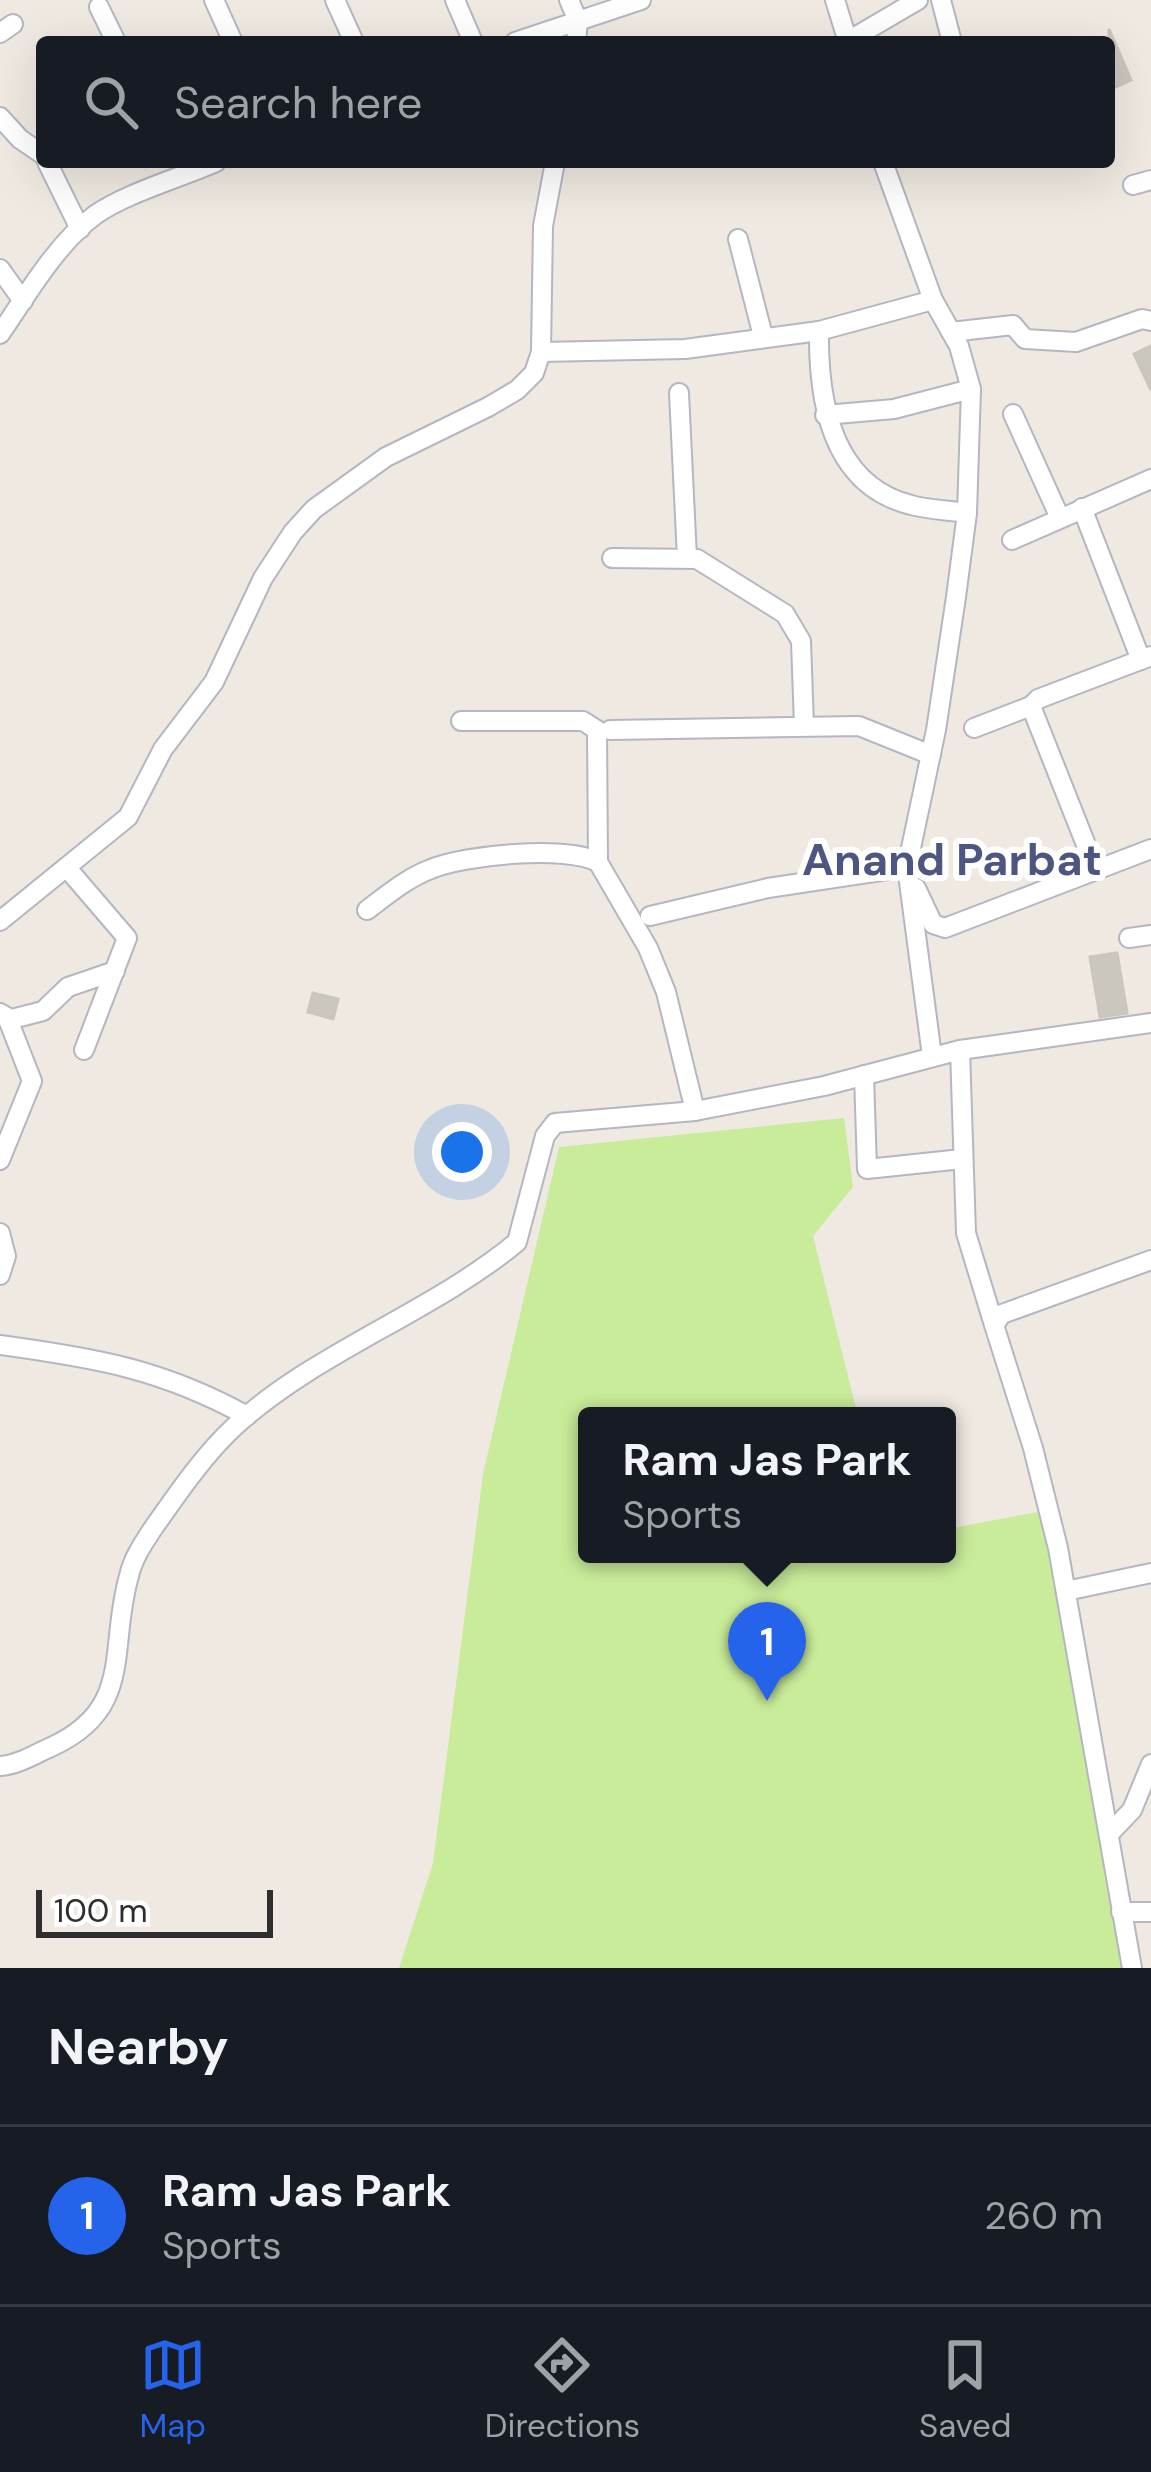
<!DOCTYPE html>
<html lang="en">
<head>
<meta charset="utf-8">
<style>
  :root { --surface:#171b24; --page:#242831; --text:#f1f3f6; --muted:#9ea1a6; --line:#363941; --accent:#2563eb }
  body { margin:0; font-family:"DM Sans",sans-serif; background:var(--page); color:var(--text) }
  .scale { position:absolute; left:36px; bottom:30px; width:237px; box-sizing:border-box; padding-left:12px; border:6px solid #2e2e2e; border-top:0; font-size:33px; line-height:42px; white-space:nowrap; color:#2e2e2e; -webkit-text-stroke:9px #fff; paint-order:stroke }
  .you { position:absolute; left:462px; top:1152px; width:42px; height:42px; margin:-30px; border:9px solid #fff; border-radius:50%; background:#1a73e8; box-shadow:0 0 0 18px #1a73e833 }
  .badge { display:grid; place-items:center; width:78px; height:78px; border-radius:50%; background:var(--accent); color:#fff; font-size:39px; font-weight:700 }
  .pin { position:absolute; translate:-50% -99px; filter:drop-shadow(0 3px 6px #0008) }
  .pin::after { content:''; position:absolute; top:63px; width:42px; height:36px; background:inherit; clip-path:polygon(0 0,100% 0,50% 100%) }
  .popup { position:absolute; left:578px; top:1407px; width:378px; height:156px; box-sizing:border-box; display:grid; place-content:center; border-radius:12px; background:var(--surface); filter:drop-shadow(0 3px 9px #0005); font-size:39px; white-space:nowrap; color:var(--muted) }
  .popup b { font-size:45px; color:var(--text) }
  .popup::after { content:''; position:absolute; left:50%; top:100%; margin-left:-24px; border:24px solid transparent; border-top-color:var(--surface) }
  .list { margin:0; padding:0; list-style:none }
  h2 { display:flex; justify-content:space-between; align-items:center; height:156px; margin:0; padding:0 48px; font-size:51px }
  h2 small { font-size:39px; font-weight:400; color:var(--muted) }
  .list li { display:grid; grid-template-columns:78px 1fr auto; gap:36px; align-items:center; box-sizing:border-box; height:180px; padding:0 48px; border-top:3px solid var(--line) }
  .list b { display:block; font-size:45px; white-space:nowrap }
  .list p { margin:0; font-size:39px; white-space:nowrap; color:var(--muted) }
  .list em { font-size:39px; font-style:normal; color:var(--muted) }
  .icon { flex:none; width:66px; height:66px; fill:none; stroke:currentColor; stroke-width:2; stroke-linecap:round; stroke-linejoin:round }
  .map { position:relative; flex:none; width:1151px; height:1968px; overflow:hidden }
  .search { position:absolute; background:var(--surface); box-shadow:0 12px 48px #0002; left:36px; right:36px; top:36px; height:132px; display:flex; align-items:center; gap:30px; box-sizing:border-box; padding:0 42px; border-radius:12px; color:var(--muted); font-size:45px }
  .sheet { height:336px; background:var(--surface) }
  nav { display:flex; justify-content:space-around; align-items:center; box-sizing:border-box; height:168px; border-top:3px solid var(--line); background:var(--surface); font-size:33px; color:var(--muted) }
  nav a { display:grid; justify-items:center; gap:6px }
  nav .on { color:var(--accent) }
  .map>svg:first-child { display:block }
</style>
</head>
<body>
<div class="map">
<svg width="1151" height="1968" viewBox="0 0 1151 1968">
  <rect width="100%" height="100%" fill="#efe9e1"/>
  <path fill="#c9ec9a" d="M844,1118l9,69 -40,49 45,180h-271v138h360v-25l101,-19 75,458h-724l34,-105 50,-389 76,-327z"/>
  <g fill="#cbc7bf" stroke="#cbc5ba" stroke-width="3">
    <path d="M1109,29l22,51 -22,10z"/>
    <path d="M1151,346v44l-17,-36z"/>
    <path d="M1117,953l10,60 -27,4 -10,-60z"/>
    <path d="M313,993l25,6 -5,20 -25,-7z"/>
  </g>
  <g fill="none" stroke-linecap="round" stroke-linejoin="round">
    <defs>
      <g id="minor">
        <path d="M214,0l19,42"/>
        <path d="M335,0l19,42"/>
        <path d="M455,0l18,42"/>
        <path d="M569,0l9,21 -2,21"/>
        <path d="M835,0l13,42"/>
        <path d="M941,0l11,42"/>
        <path d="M99,7l17,35"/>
        <path d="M0,33l13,-9"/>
        <path d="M848,41l70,-41"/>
        <path d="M515,42l126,-42"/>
        <path d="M0,117l20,22 22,15"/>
        <path d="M47,162l33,67"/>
        <path d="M883,162l50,138 26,46 12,43 -4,124 -11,84 -20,133 -29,137 25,189"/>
        <path d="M1133,185l18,-5"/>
        <path d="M738,239l25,97"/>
        <path d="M0,269l23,32"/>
        <path d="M819,331c-1,69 12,154 92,174 18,5 38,5 56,8"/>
        <path d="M951,332l62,-7 12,14 51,3 66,-23 9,2"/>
        <path d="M0,334c27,-39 56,-90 95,-119 31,-22 85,-37 121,-53"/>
        <path d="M541,352l144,-3 134,-18 114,-31"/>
        <path d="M679,393l8,165"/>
        <path d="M1013,414l47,104"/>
        <path d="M825,415l69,-6 77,-20"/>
        <path d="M1082,508l59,152"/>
        <path d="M1012,540l139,-61"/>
        <path d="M612,558l85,1 88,55 16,27 3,85"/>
        <path d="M461,721h122l14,9 1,132 50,86 18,44 29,119"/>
        <path d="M974,728l57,-22"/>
        <path d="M610,730l249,-4 72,29"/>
        <path d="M67,868l60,70 -43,112"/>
        <path d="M1096,870l-65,-164 7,-7 113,-43"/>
        <path d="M916,888l17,36 12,4 206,-79"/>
        <path d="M367,910c20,-15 40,-32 64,-41 33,-14 135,-24 167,-7"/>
        <path d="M650,916l118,-28 139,-21"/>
        <path d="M0,921l128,-104 35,-68 51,-67 49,-104 30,-46 21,-23 72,-52 102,-50 29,-17 17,-17 7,-21 2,-126 12,-64"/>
        <path d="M1129,938l22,-3"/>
        <path d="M0,1013l7,4 25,64 -32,79"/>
        <path d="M8,1020l35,-9 25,-24 47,-16"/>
        <path d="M960,1050l6,183 28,92"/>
        <path d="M864,1075l3,94 95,-10"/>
        <path d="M0,1233l6,23 -6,19"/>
        <path d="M0,1345c95,13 162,24 247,71"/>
        <path d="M1066,1591l85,-18"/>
        <path d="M0,1766c18,-1 35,-12 51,-19 84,-38 57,-99 78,-171 4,-18 15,-34 25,-49 24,-34 49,-71 80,-100 81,-75 199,-115 283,-185l28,-106 10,-13 140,-12 129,-25 136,-36 191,-27"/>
        <path d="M1109,1834l23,-24 19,-46"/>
        <path d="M1121,1912h30"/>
        <path d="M1132,1968l-74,-420 -25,-100 -39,-123 8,-11 149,-54"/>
      </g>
    </defs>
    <use href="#minor" stroke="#b4b7c1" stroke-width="22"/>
    <use href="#minor" stroke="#fff" stroke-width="18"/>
  </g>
  <g text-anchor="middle" stroke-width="12" stroke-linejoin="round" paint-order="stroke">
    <g font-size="45" font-weight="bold" fill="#4d5680" stroke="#fff">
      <text x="952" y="875">Anand Parbat</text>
    </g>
  </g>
</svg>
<div class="scale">100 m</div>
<div class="you"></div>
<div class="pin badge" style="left:767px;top:1701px">1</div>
<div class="popup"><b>Ram Jas Park</b>Sports</div>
<div class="search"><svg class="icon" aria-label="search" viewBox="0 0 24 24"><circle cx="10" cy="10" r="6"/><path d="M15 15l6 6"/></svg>Search here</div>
</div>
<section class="sheet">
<h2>Nearby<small></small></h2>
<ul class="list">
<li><span class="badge">1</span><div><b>Ram Jas Park</b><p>Sports</p></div><em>260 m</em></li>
</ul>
</section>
<nav>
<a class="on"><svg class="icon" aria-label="map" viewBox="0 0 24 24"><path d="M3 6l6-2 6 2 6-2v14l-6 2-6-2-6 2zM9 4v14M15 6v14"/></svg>Map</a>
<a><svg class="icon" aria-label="directions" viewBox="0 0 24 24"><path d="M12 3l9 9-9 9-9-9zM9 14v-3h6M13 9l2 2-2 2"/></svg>Directions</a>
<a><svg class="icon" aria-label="saved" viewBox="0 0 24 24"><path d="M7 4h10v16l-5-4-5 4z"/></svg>Saved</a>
</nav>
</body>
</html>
